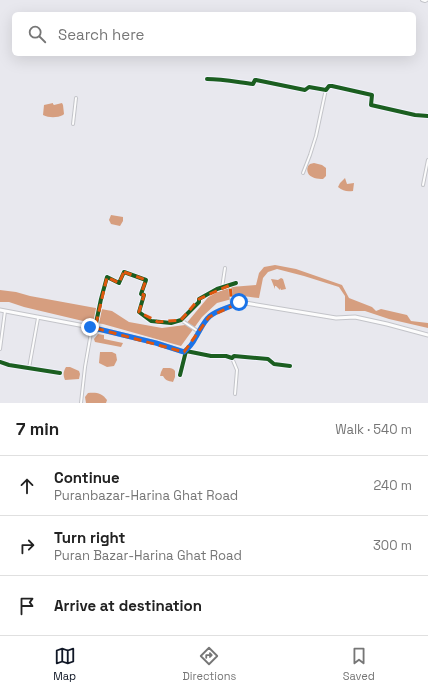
<!DOCTYPE html>
<html lang="en">
<head>
<meta charset="utf-8">
<style>
  :root { --surface:#fff; --page:#f6f6f6; --text:#222; --muted:#767676; --line:#e0e0e0; --accent:#111827 }
  body { margin:0; font-family:"Space Grotesk",sans-serif; background:var(--page); color:var(--text) }
  .stop { position:absolute; width:12px; height:12px; margin:-9px; border:3px solid #1a73e8; border-radius:50%; background:#fff }
  .stop.end { background:#1a73e8; border-color:#fff; box-shadow:0 1px 4px #0008 }
  .list { margin:0; padding:0; list-style:none }
  h2 { display:flex; justify-content:space-between; align-items:center; height:52px; margin:0; padding:0 16px; font-size:17px }
  h2 small { font-size:13px; font-weight:400; color:var(--muted) }
  .list li { display:grid; grid-template-columns:26px 1fr auto; gap:12px; align-items:center; box-sizing:border-box; height:60px; padding:0 16px; border-top:1px solid var(--line) }
  .list b { display:block; font-size:15px; white-space:nowrap }
  .list p { margin:0; font-size:13px; white-space:nowrap; color:var(--muted) }
  .list em { font-size:13px; font-style:normal; color:var(--muted) }
  .icon { flex:none; width:22px; height:22px; fill:none; stroke:currentColor; stroke-width:2; stroke-linecap:round; stroke-linejoin:round }
  .map { position:relative; flex:none; width:428px; height:403px; overflow:hidden }
  .search { position:absolute; background:var(--surface); box-shadow:0 4px 16px #0002; left:12px; right:12px; top:12px; height:44px; display:flex; align-items:center; gap:10px; box-sizing:border-box; padding:0 14px; border-radius:6px; color:var(--muted); font-size:15px }
  .sheet { height:232px; background:var(--surface) }
  nav { display:flex; justify-content:space-around; align-items:center; box-sizing:border-box; height:56px; border-top:1px solid var(--line); background:var(--surface); font-size:11px; color:var(--muted) }
  nav a { display:grid; justify-items:center; gap:2px }
  nav .on { color:var(--accent) }
  .map>svg:first-child { display:block }
</style>
</head>
<body>
<div class="map">
<svg width="428" height="403" viewBox="0 0 428 403">
  <rect width="100%" height="100%" fill="#e8e8ee"/>
  <g fill="#d69e7f">
    <path d="M53,104l1,1 8,-2 1,2 1,9 -1,1c-6,3 -14,3 -20,0l1,-10 9,-2z"/>
    <path d="M314,163l8,2 4,3v8l-3,3c-5,0 -13,-1 -15,-6 -1,-2 -1,-5 0,-7l2,-2z"/>
    <path d="M345,178l2,6 7,-1 -1,8c-6,1 -10,0 -15,-4l2,-4z"/>
    <path d="M111,215l12,2v4l-3,5 -9,-2 -2,-4z"/>
    <path d="M275,265l21,4 46,16 7,13 23,9 4,4 5,-2 26,6 4,6 17,2v5l-39,-9 -24,-8h-20v-15l-6,-9 -35,-11 -27,-7 -9,3 -5,6 -4,20 -16,-2 -26,7 -15,14 -21,29 -78,-22 -20,-3 -59,-14 -15,-5h-9v-12l16,2 14,4 82,15 17,11 33,6 23,-3 25,-30 21,-8 25,-2 3,-12 5,-6z"/>
    <path d="M281,278l2,1 3,10 -5,1v-2l-1,2 -4,-4h-1v3l-4,-10 7,1z"/>
    <path d="M98,334l6,1v4l19,4 -2,4 -26,-5 -1,-3z"/>
    <path d="M100,352h12l4,2 1,6 -3,6 -7,1 -8,-4z"/>
    <path d="M66,367h4l9,4 1,3 -1,5 -14,1c-2,-5 -2,-8 1,-13z"/>
    <path d="M163,368c4,0 10,-1 12,3v6l-2,5c-5,-1 -8,-2 -10,-6h-3l1,-4z"/>
    <path d="M88,393c8,-1 14,0 19,7l-1,3h-20l-1,-6z"/>
  </g>
  <g fill="none" stroke-linecap="round" stroke-linejoin="round">
    <defs>
      <g id="street">
        <path d="M422,0l3,1 2,-1"/>
        <path d="M207,79c15,0 30,3 46,5l2,-4h1l49,10 4,-3 17,3 3,-4h3l40,9 -1,10 44,10 13,1"/>
        <path d="M73,124l3,-26"/>
        <path d="M303,173l7,-18 6,-19 10,-47"/>
        <path d="M423,185l5,-25"/>
        <path d="M230,286l2,19"/>
        <path d="M222,288l3,-20"/>
        <path d="M181,320l18,12"/>
        <path d="M95,328l6,-29 6,-22 12,6 5,-11 22,8 -5,14 3,1 -5,17 12,9 20,2 10,-3 18,-18v-3l18,-10 19,-6"/>
        <path d="M0,349l5,-38"/>
        <path d="M232,358l5,12 -2,24"/>
        <path d="M0,362l9,3 51,8"/>
        <path d="M29,368l9,-50"/>
        <path d="M180,375l6,-24 25,5h15l6,2 2,-2 34,3 6,5 16,2"/>
        <path d="M81,403l4,-36 7,-40"/>
      </g>
      <path id="secondary" d="M0,310l90,17 66,16 28,9c5,-4 9,-9 12,-15 4,-7 8,-16 14,-21 9,-7 20,-8 29,-14l97,16 19,-1 32,7 41,11"/>
    </defs>
    <use href="#street" stroke="#c3c4c9" stroke-width="4"/>
    <use href="#secondary" stroke="#c3c4c9" stroke-width="5"/>
    <use href="#street" stroke="#fcfcfc" stroke-width="2"/>
    <use href="#secondary" stroke="#fcfcfc" stroke-width="3"/>
    <defs>
      <g id="cycleway">
        <path d="M207,79c15,0 30,3 46,5l2,-4h1l49,10 4,-3 17,3 3,-4h3l40,9 -1,10 44,10 13,1"/>
        <path d="M95,328l6,-29 6,-22 12,6 5,-11 22,8 -5,14 3,1 -5,17 12,9 20,2 10,-3 18,-18v-3l18,-10 19,-6"/>
        <path d="M0,362l9,3 51,8"/>
        <path d="M180,375l6,-24 25,5h15l6,2 2,-2 34,3 6,5 16,2"/>
      </g>
    </defs>
    <use href="#cycleway" stroke="#f2f2fd" stroke-width="6"/>
    <use href="#cycleway" stroke="#1b5e20" stroke-width="4"/>
  </g>
  <g fill="none" stroke-linecap="round" stroke-linejoin="round">
    <path stroke="#1a73e8" stroke-width="5" d="M90,327l66,16 28,9c5,-4 9,-9 12,-15 4,-7 8,-16 14,-21 9,-7 20,-8 29,-14"/>
  </g>
  <path fill="none" stroke="#df570e" stroke-width="3" stroke-dasharray="8 5" stroke-linejoin="round" d="M124,272l22,8 -5,14 3,1 -5,17 19,10 23,-2 18,-21 31,-14 2,21 -23,11 -25,35 -89,-24 12,-51 12,6z"/>
</svg>
<div class="stop" style="left:239px;top:302px"></div>
<div class="stop end" style="left:90px;top:327px"></div>
<div class="search"><svg class="icon" aria-label="search" viewBox="0 0 24 24"><circle cx="10" cy="10" r="6"/><path d="M15 15l6 6"/></svg>Search here</div>
</div>
<section class="sheet">
<h2>7 min<small>Walk · 540 m</small></h2>
<ul class="list">
<li><svg class="icon" aria-label="ahead" viewBox="0 0 24 24"><path d="M12 20V5M6 11l6-6 6 6"/></svg><div><b>Continue</b><p>Puranbazar-Harina Ghat Road</p></div><em>240 m</em></li>
<li><svg class="icon" aria-label="right" viewBox="0 0 24 24"><path d="M7 20v-9h11M14 6l5 5-5 5"/></svg><div><b>Turn right</b><p>Puran Bazar-Harina Ghat Road</p></div><em>300 m</em></li>
<li><svg class="icon" aria-label="arrive" viewBox="0 0 24 24"><path d="M6 21V4h12l-3 4 3 4H6"/></svg><div><b>Arrive at destination</b></div></li>
</ul>
</section>
<nav>
<a class="on"><svg class="icon" aria-label="map" viewBox="0 0 24 24"><path d="M3 6l6-2 6 2 6-2v14l-6 2-6-2-6 2zM9 4v14M15 6v14"/></svg>Map</a>
<a><svg class="icon" aria-label="directions" viewBox="0 0 24 24"><path d="M12 3l9 9-9 9-9-9zM9 14v-3h6M13 9l2 2-2 2"/></svg>Directions</a>
<a><svg class="icon" aria-label="saved" viewBox="0 0 24 24"><path d="M7 4h10v16l-5-4-5 4z"/></svg>Saved</a>
</nav>
</body>
</html>
